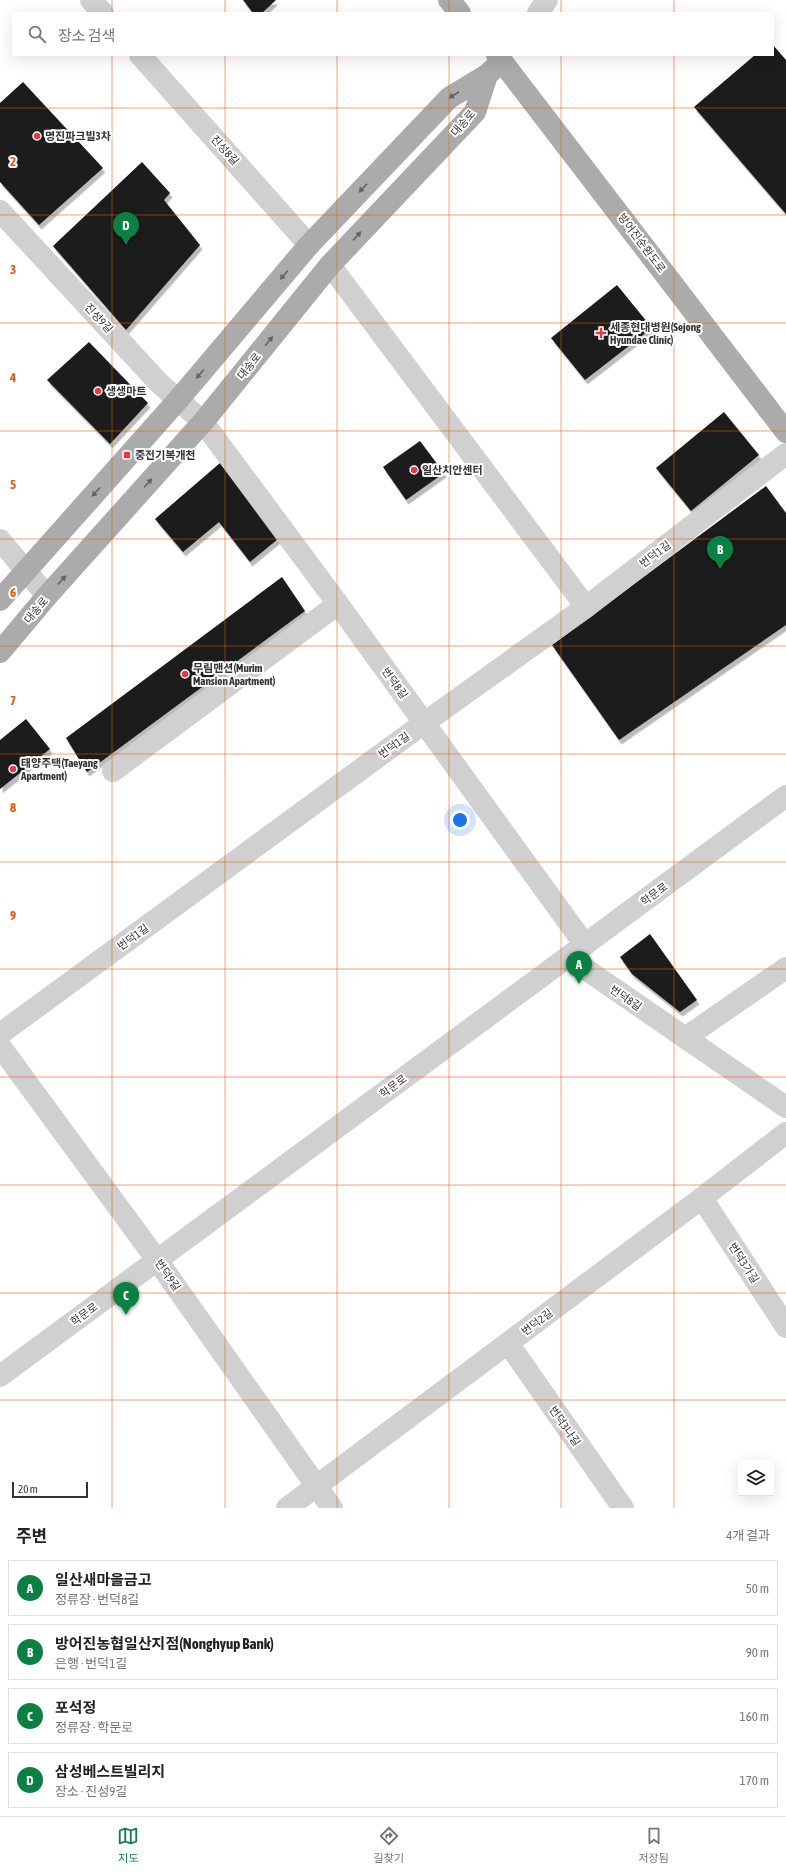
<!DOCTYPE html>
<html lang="ko">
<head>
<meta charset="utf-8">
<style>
  :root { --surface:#fff; --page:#f2f2f2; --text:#222; --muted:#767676; --line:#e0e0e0; --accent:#0b8043 }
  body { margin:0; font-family:"Asap Condensed","Noto Sans KR",sans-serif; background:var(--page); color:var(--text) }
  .controls { position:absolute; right:12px; bottom:12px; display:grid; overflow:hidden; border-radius:0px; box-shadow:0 4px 16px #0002 }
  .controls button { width:36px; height:36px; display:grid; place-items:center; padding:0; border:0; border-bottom:1px solid var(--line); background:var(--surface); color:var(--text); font:20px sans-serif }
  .scale { position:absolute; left:12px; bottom:10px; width:76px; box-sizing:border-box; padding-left:4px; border:2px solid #333; border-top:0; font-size:11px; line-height:14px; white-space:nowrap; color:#333; -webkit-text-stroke:3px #fff; paint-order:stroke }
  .you { position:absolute; left:460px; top:820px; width:14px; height:14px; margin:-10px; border:3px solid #fff; border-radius:50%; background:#1a73e8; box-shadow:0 0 0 6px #1a73e833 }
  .badge { display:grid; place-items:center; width:26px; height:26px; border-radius:50%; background:var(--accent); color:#fff; font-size:13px; font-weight:700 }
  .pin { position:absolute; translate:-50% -33px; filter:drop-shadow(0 1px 2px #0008) }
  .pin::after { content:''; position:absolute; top:21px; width:14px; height:12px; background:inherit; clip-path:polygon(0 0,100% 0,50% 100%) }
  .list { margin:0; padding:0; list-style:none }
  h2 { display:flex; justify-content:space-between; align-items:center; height:52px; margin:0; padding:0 16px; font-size:17px }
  h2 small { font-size:13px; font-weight:400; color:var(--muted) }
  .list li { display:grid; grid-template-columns:26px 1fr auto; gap:12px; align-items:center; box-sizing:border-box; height:56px; margin:0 8px 8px; padding:0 8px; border:1px solid var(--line); border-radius:0px }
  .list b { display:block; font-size:15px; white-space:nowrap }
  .list p { margin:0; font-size:13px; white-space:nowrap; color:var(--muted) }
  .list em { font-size:13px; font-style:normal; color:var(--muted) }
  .icon { flex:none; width:22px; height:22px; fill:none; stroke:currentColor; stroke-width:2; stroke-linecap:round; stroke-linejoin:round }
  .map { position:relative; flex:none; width:786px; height:1508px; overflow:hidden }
  .search { position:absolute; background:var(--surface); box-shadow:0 4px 16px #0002; left:12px; right:12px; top:12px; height:44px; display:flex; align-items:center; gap:10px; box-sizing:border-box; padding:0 14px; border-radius:0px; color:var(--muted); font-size:15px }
  .sheet { height:308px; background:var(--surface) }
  nav { display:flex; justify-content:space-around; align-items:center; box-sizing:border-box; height:56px; border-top:1px solid var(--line); background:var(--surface); font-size:11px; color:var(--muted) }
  nav a { display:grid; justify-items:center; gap:2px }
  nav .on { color:var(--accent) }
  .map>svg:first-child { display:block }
</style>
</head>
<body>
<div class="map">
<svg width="786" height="1508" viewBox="0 0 786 1508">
  <defs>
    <filter id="shadow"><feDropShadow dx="2.5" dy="4.5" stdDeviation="0" flood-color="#0004"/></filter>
  </defs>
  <rect width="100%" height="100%" fill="#fff"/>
  <g fill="#1a1a1a" filter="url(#shadow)">
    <path d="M243,0h33l-14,13h-9z"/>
    <path d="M773,45l13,15v154l-92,-107 61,-52h18z"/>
    <path d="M23,82l80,86 -64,57 -39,-43v-79z"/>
    <path d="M142,162l28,31 -6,7 36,45 -74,85 -73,-84z"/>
    <path d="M617,285l35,43 -67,52 -34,-42z"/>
    <path d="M89,342l59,61 -38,41 -63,-64z"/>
    <path d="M724,412l35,43 -68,56 -35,-43z"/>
    <path d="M420,441l24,32 -38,27 -23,-33z"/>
    <path d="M220,463l58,76 -28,23 -31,-40 -36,30 -28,-33z"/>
    <path d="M766,486l20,27v112l-167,115 -67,-95z"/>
    <path d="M282,577l23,34 -218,161 -21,-34z"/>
    <path d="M26,719l24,30 -50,40v-49z"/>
    <path d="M650,934l47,66 -17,12 -48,-38 -12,-17z"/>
  </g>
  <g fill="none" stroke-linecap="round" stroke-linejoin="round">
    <g stroke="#d0d0d0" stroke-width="22">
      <path d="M91,0l12,13"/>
      <path d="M538,13l9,-13"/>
      <path d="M140,55l169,190"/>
      <path d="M0,211l159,172 44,39 135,182 247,341"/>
      <path d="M330,265l256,342"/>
      <path d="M0,540l47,56"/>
      <path d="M113,771l225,-167"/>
      <path d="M568,957l218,150"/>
      <path d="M0,1034l424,-311 162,-116 200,-153"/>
      <path d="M685,1038l101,-70"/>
      <path d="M0,1046l157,214 175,248"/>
      <path d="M702,1198l84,129"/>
      <path d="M508,1343l115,165"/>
      <path d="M0,1376l786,-580"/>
      <path d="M287,1508l415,-310 84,-65"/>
    </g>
    <g stroke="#ababab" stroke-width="22">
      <path d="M449,0l11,13"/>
      <path d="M497,55l289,377"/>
      <path d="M0,600l178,-200 131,-155 140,-147 38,-23 15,-14"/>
      <path d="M0,652l47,-56 156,-174 127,-157 145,-153 12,-37"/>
    </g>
  </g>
  <defs><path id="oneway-solid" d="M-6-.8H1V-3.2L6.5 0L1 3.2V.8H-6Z"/></defs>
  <g fill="#636363">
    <use href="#oneway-solid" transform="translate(454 95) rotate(147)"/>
    <use href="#oneway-solid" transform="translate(363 188) rotate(134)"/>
    <use href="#oneway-solid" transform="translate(357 236) rotate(-47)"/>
    <use href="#oneway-solid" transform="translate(284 275) rotate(130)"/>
    <use href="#oneway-solid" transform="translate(269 341) rotate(-51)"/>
    <use href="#oneway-solid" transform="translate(200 374) rotate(130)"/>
    <use href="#oneway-solid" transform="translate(148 483) rotate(-48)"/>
    <use href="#oneway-solid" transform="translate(96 492) rotate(132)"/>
    <use href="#oneway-solid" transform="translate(62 580) rotate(-48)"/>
  </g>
  <path fill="none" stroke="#e8590c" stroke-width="1" stroke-opacity="0.55" d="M112,0v13M225,0v13M337,0v13M449,0v13M561,0v13M674,0v13M112,55v1453M225,55v1453M337,55v1453M449,55v1453M561,55v1453M674,55v1453M0,108h786M0,215h786M0,323h786M0,431h786M0,539h786M0,646h786M0,754h786M0,862h786M0,969h786M0,1077h786M0,1185h786M0,1293h786M0,1400h786"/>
  <g fill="#e63946" stroke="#fff" stroke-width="1.5">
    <circle cx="37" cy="136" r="4"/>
    <path d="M599 327h4v4h4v4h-4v4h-4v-4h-4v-4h4z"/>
    <circle cx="98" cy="391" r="4"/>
    <rect x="123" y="451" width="8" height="8" rx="2"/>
    <circle cx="414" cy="470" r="4"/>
    <circle cx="185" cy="674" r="4"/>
    <circle cx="13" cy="769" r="4"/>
  </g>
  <g text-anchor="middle" stroke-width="4" stroke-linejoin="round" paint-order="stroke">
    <g font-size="11" fill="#333" stroke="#fff">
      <text transform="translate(463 123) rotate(-49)" y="4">대송로</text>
      <text transform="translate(225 150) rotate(48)" y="4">진성8길</text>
      <text transform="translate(642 243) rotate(53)" y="4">방어진순환도로</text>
      <text transform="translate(99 318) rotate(47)" y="4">진성9길</text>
      <text transform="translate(249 366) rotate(-51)" y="4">대송로</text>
      <text transform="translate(655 554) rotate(-37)" y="4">번덕1길</text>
      <text transform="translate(36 610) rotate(-50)" y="4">대송로</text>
      <text transform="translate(395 683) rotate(54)" y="4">번덕8길</text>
      <text transform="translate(394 745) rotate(-36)" y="4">번덕1길</text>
      <text transform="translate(654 894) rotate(-37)" y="4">학문로</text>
      <text transform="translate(133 937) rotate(-36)" y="4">번덕1길</text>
      <text transform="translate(626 998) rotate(34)" y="4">번덕8길</text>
      <text transform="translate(393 1086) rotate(-36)" y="4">학문로</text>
      <text transform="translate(744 1263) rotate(57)" y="4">번덕3가길</text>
      <text transform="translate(168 1275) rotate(55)" y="4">번덕9길</text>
      <text transform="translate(84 1314) rotate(-36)" y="4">학문로</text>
      <text transform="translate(537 1322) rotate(-37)" y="4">번덕2길</text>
      <text transform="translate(565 1426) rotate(55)" y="4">번덕3나길</text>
    </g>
    <g font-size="11" font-weight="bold" fill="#333" stroke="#fff" text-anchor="start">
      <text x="45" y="140">명진파크빌3차</text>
      <text x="610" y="331">세종현대병원(Sejong<tspan x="610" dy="13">Hyundae Clinic)</tspan></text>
      <text x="106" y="395">생생마트</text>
      <text x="135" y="459">중전기복개천</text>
      <text x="422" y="474">일산치안센터</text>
      <text x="193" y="672">무림맨션(Murim<tspan x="193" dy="13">Mansion Apartment)</tspan></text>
      <text x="21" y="767">태양주택(Taeyang<tspan x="21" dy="13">Apartment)</tspan></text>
    </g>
  </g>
  <g font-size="13" text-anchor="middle" font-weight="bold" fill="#e8590c" stroke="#fff" stroke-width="4" stroke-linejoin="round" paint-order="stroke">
    <text x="13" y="166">2</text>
    <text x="13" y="274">3</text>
    <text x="13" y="382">4</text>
    <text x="13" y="489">5</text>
    <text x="13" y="597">6</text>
    <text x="13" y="705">7</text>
    <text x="13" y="812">8</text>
    <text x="13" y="920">9</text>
  </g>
</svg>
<div class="controls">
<button><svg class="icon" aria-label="layers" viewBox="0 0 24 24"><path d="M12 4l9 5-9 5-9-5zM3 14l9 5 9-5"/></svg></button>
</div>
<div class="scale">20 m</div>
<div class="you"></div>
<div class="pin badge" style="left:579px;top:984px">A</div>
<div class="pin badge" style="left:720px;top:569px">B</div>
<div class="pin badge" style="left:126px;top:1315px">C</div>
<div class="pin badge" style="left:126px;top:245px">D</div>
<div class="search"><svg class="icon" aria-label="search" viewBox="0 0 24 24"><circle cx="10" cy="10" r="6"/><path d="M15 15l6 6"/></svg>장소 검색</div>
</div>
<section class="sheet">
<h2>주변<small>4개 결과</small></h2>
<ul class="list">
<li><span class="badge">A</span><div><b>일산새마을금고</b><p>정류장 · 번덕8길</p></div><em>50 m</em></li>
<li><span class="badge">B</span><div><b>방어진농협일산지점(Nonghyup Bank)</b><p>은행 · 번덕1길</p></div><em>90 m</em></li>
<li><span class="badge">C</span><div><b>포석정</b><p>정류장 · 학문로</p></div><em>160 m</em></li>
<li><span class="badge">D</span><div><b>삼성베스트빌리지</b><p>장소 · 진성9길</p></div><em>170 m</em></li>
</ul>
</section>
<nav>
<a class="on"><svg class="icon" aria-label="map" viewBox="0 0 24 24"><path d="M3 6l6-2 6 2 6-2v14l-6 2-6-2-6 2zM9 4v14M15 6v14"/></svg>지도</a>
<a><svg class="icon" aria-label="directions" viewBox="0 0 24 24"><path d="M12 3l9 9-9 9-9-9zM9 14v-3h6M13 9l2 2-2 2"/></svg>길찾기</a>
<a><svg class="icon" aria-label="saved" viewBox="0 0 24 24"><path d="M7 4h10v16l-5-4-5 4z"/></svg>저장됨</a>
</nav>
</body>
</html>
